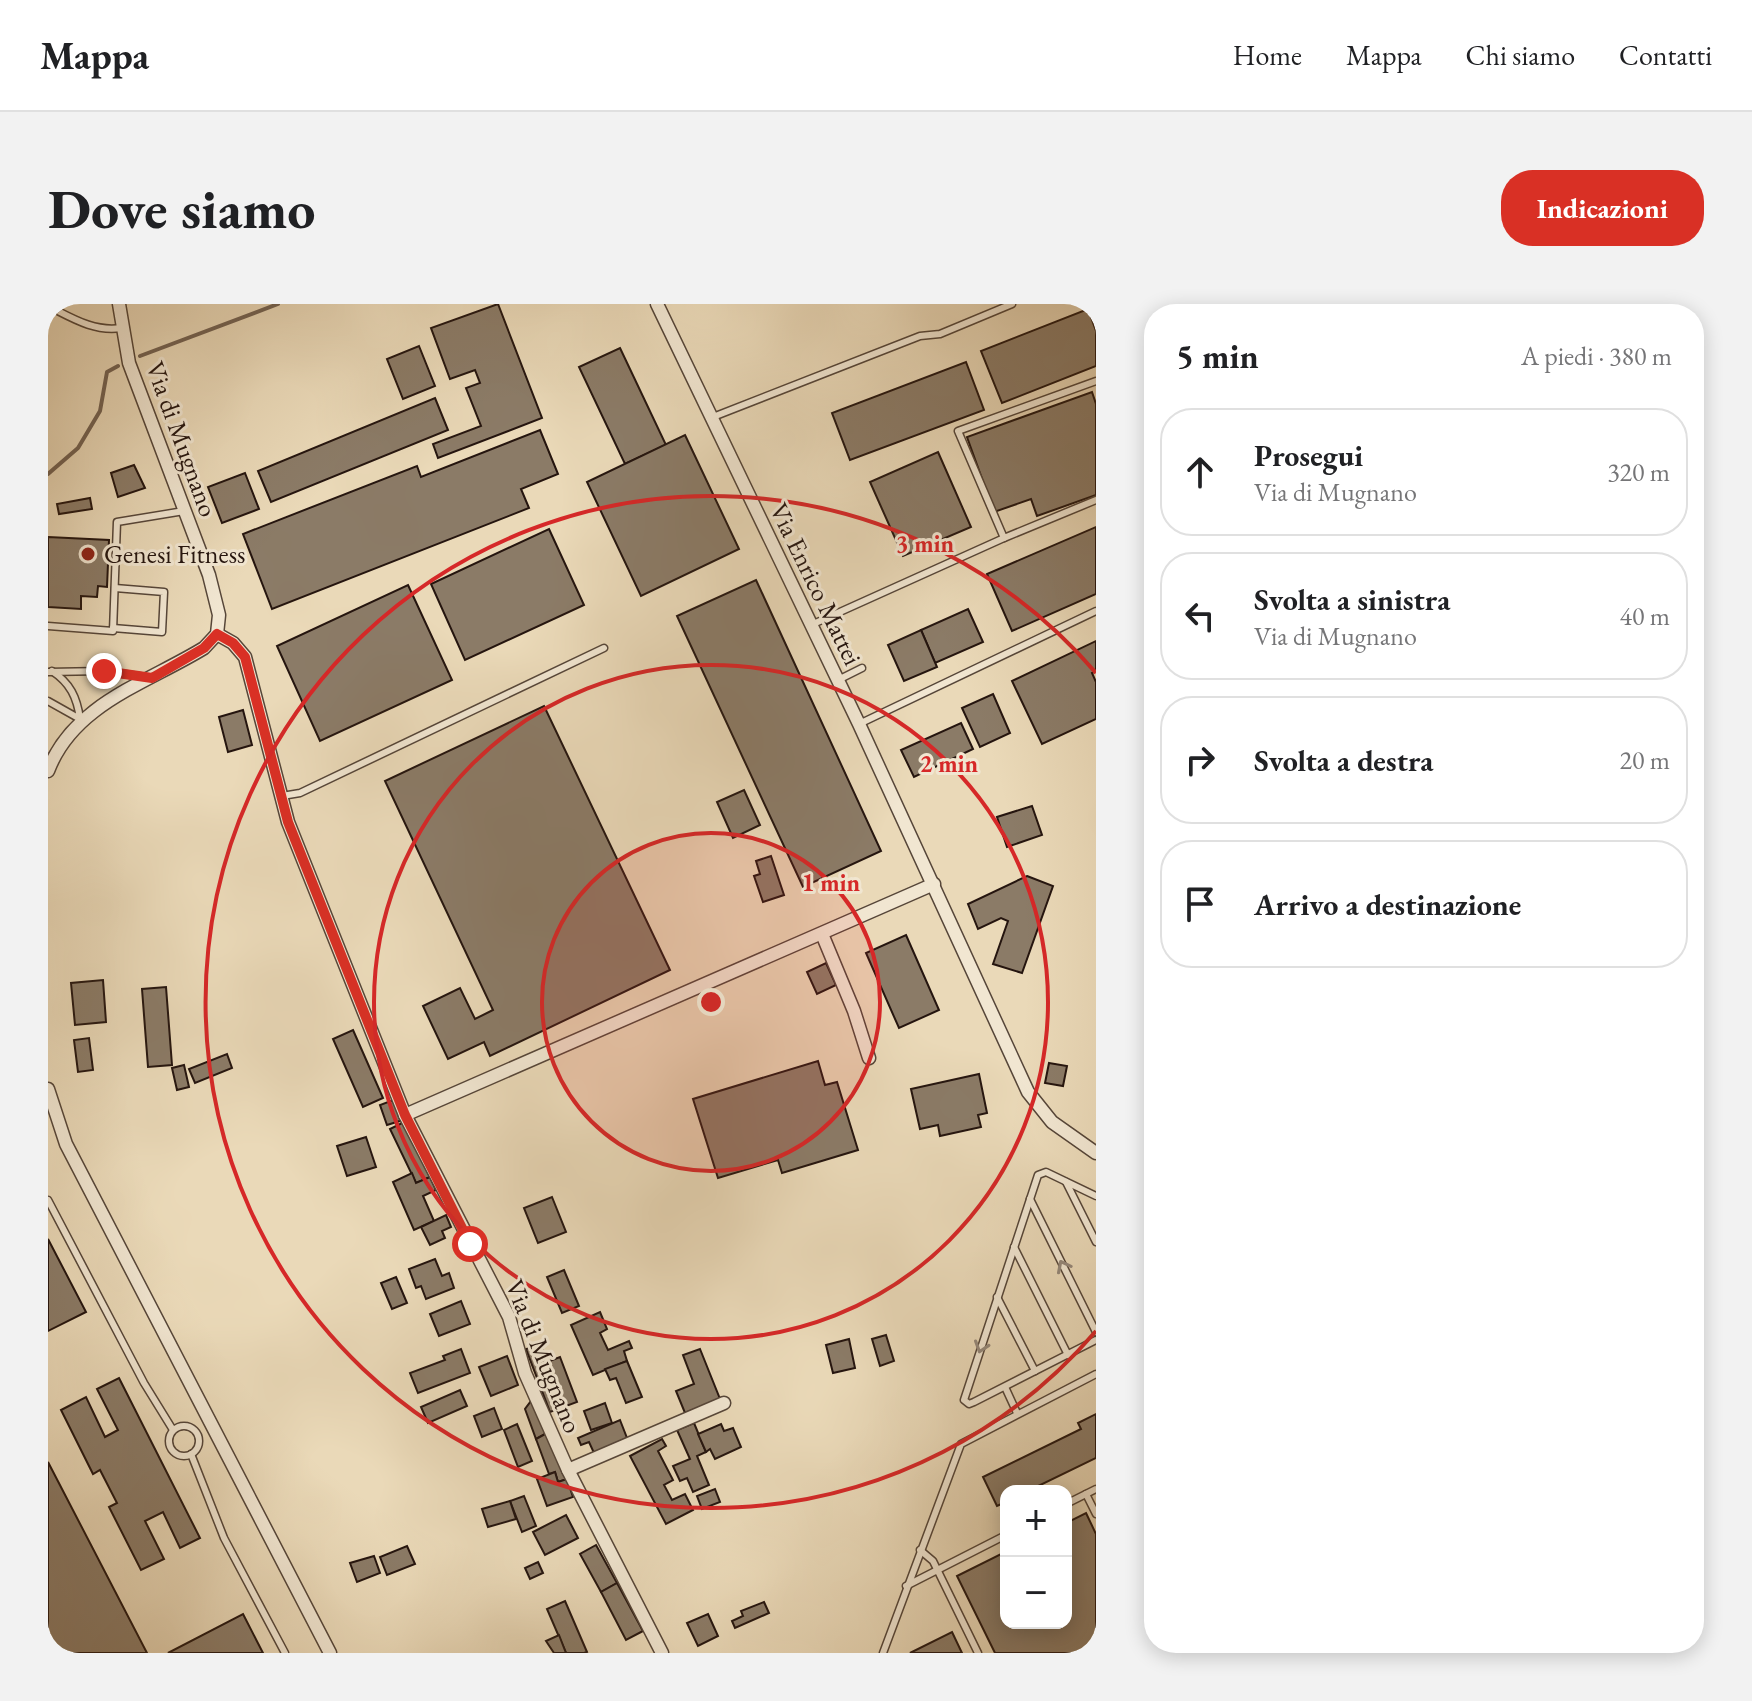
<!DOCTYPE html>
<html lang="it">
<head>
<meta charset="utf-8">
<style>
  :root { --surface:#fff; --page:#f2f2f2; --text:#202124; --muted:#757577; --line:#e0e0e0; --accent:#d93025 }
  body { margin:0; font-family:"EB Garamond",serif; background:var(--page); color:var(--text) }
  .controls { position:absolute; right:24px; bottom:24px; display:grid; overflow:hidden; border-radius:16px; box-shadow:0 4px 20px #0003 }
  .controls button { width:72px; height:72px; display:grid; place-items:center; padding:0; border:0; border-bottom:2px solid var(--line); background:var(--surface); color:var(--text); font:40px sans-serif }
  .stop { position:absolute; width:24px; height:24px; margin:-18px; border:6px solid #d93025; border-radius:50%; background:#fff }
  .stop.end { background:#d93025; border-color:#fff; box-shadow:0 2px 8px #0008 }
  .list { margin:0; padding:0; list-style:none }
  h2 { display:flex; justify-content:space-between; align-items:center; height:104px; margin:0; padding:0 32px; font-size:34px }
  h2 small { font-size:26px; font-weight:400; color:var(--muted) }
  .list li { display:grid; grid-template-columns:52px 1fr auto; gap:24px; align-items:center; box-sizing:border-box; height:128px; margin:0 16px 16px; padding:0 16px; border:2px solid var(--line); border-radius:32px }
  .list b { display:block; font-size:30px; white-space:nowrap }
  .list p { margin:0; font-size:26px; white-space:nowrap; color:var(--muted) }
  .list em { font-size:26px; font-style:normal; color:var(--muted) }
  .icon { flex:none; width:44px; height:44px; fill:none; stroke:currentColor; stroke-width:2; stroke-linecap:round; stroke-linejoin:round }
  .map { position:relative; flex:none; width:1048px; height:1349px; overflow:hidden; border-radius:32px }
  header { display:flex; align-items:center; gap:48px; box-sizing:border-box; height:112px; padding:0 40px; background:var(--surface); border-bottom:2px solid var(--line) }
  header strong { font-size:38px }
  nav { display:flex; gap:44px; margin-inline-start:auto; font-size:28px }
  .intro { display:flex; align-items:center; justify-content:space-between; box-sizing:border-box; height:192px; padding:0 48px }
  h1 { margin:0; font-size:56px }
  .button { padding:20px 36px; border-radius:32px; background:var(--accent); color:#fff; font-size:28px; font-weight:700 }
  main { display:flex; gap:48px; padding:0 48px }
  aside { flex:1; background:var(--surface); border-radius:32px; box-shadow:0 4px 20px #0003 }
  .map>svg:first-child { display:block }
</style>
</head>
<body>
<header>
<strong>Mappa</strong>
<nav><a>Home</a><a>Mappa</a><a>Chi siamo</a><a>Contatti</a></nav>
</header>
<div class="intro"><h1>Dove siamo</h1><a class="button">Indicazioni</a></div>
<main>
<div class="map">
<svg width="1048" height="1349" viewBox="0 0 1048 1349">
  <rect width="100%" height="100%" fill="#ead9b8"/>
  <filter id="stains"><feTurbulence type="fractalNoise" baseFrequency=".0025" numOctaves="4"/><feColorMatrix values="0 0 0 0 .2 0 0 0 0 .09 0 0 0 0 .02 0 0 0 .5 -.17"/></filter>
  <radialGradient id="worn" r=".72"><stop offset=".6" stop-color="#630" stop-opacity="0"/><stop offset="1" stop-color="#630" stop-opacity=".3"/></radialGradient>
  <g fill="none" stroke-linecap="round" stroke-linejoin="round">
    <g stroke="#736252" stroke-width="4">
      <path d="M92,52l138,-52"/>
      <path d="M0,170l30,-26 22,-37 7,-39 11,-6"/>
    </g>
  </g>
  <g fill="#8b7b67" stroke="#25150f" stroke-width="2">
    <path d="M450,0l44,114 -104,40 -5,-14 48,-18 -15,-38 14,-5 -5,-13 -25,9 -19,-51z"/>
    <path d="M1040,5l8,22v35l-94,37 -21,-52z"/>
    <path d="M371,42l16,40 -32,13 -16,-40z"/>
    <path d="M572,44l46,97 -41,19 -46,-97z"/>
    <path d="M918,58l18,48 -134,50 -18,-47z"/>
    <path d="M1044,88l4,12v91l-59,21 -6,-17 -37,13 -27,-75z"/>
    <path d="M387,94l13,32 -177,72 -13,-31z"/>
    <path d="M492,126l18,44 -37,15 8,19 -257,101 -29,-75 174,-68 4,11z"/>
    <path d="M637,131l54,114 -98,47 -54,-114z"/>
    <path d="M890,148l33,75 -68,29 -33,-74z"/>
    <path d="M86,161l11,23 -27,9 -7,-24z"/>
    <path d="M197,169l14,36 -37,14 -14,-36z"/>
    <path d="M42,194l2,11 -33,5 -2,-10z"/>
    <path d="M1048,223v67l-84,37 -25,-57z"/>
    <path d="M501,225l35,76 -119,55 -34,-76z"/>
    <path d="M0,233l61,3 -2,47 -9,-1 -1,11 -16,-1v13l-33,-2z"/>
    <path d="M708,276l125,271 -78,36 -126,-271z"/>
    <path d="M360,281l44,95 -132,61 -43,-95z"/>
    <path d="M920,305l15,33 -48,21 -14,-33z"/>
    <path d="M873,326l16,37 -33,14 -16,-36z"/>
    <path d="M1048,337v30l-4,2 4,9v37l-54,25 -30,-63z"/>
    <path d="M945,390l17,39 -30,14 -18,-39z"/>
    <path d="M496,402l126,264 -180,86 -6,-14 -36,17 -25,-53 37,-18 15,31 18,-9 -108,-229z"/>
    <path d="M195,406l9,35 -24,7 -9,-35z"/>
    <path d="M913,419l12,26 -59,28 -13,-27z"/>
    <path d="M696,486l16,35 -27,13 -16,-36z"/>
    <path d="M984,502l10,29 -35,12 -10,-30z"/>
    <path d="M723,552l13,39 -21,7 -9,-26 6,-2 -4,-13z"/>
    <path d="M979,572l26,10 -31,87 -29,-9 15,-43 -7,-3 -23,11 -10,-25z"/>
    <path d="M858,631l33,75 -40,18 -33,-75z"/>
    <path d="M778,659l10,22 -19,9 -10,-22z"/>
    <path d="M55,676l3,42 -31,3 -4,-42z"/>
    <path d="M118,683l6,78 -24,2 -6,-78z"/>
    <path d="M305,726l30,68 -20,9 -30,-68z"/>
    <path d="M41,734l4,32 -15,2 -4,-32z"/>
    <path d="M179,750l5,14 -37,15 -6,-14z"/>
    <path d="M770,757l7,24 12,-3 21,68 -76,23 -4,-13 -60,18 -25,-79z"/>
    <path d="M1001,759l18,3 -4,20 -18,-3z"/>
    <path d="M136,761l5,22 -12,3 -5,-22z"/>
    <path d="M931,770l8,39 -9,2 3,12 -41,9 -2,-11 -18,4 -9,-40z"/>
    <path d="M348,795l7,21 -16,5 -7,-20z"/>
    <path d="M356,818l26,55 -14,6 -26,-54z"/>
    <path d="M318,833l10,30 -29,9 -10,-30z"/>
    <path d="M364,869l4,10 14,-6 6,13 -13,6 11,25 -20,9 -21,-48z"/>
    <path d="M504,893l14,35 -28,11 -14,-35z"/>
    <path d="M398,911l5,12 -9,4 3,7 -15,7 -9,-18z"/>
    <path d="M0,935l38,73 -38,19z"/>
    <path d="M387,955l7,17 7,-3 5,15 -28,11 -5,-13 -5,2 -7,-19z"/>
    <path d="M516,966l15,36 -17,7 -15,-36z"/>
    <path d="M348,973l11,26 -15,6 -11,-26z"/>
    <path d="M413,997l9,23 -31,12 -9,-22z"/>
    <path d="M552,1008l7,17 -7,4 8,17 21,-9 3,7 -8,3 3,10 -34,14 -22,-50z"/>
    <path d="M838,1031l8,26 -14,5 -8,-27z"/>
    <path d="M801,1035l6,29 -22,5 -7,-28z"/>
    <path d="M493,1040l6,18 13,-5 17,45 -27,10 -24,-63z"/>
    <path d="M413,1045l9,24 -52,20 -8,-20 35,-13 -2,-4z"/>
    <path d="M652,1045l20,50 -35,14 -9,-22 18,-7 -11,-29z"/>
    <path d="M459,1052l11,29 -27,11 -12,-29z"/>
    <path d="M579,1057l15,36 -16,6 -10,-25 -6,2 -5,-11z"/>
    <path d="M71,1074l81,160 -20,10 -17,-36 -18,9 19,38 -23,11 -32,-63 8,-4 -17,-33 -7,4 -32,-64 25,-13 19,40 13,-7 -21,-41z"/>
    <path d="M412,1086l7,16 -39,17 -7,-16z"/>
    <path d="M483,1097l16,32 -11,6 -11,-30z"/>
    <path d="M557,1099l7,20 -21,7 -7,-19z"/>
    <path d="M446,1104l8,21 -20,8 -8,-21z"/>
    <path d="M1048,1110v44l-68,33h-22v11l-9,4 -14,-29 98,-48 -3,-6z"/>
    <path d="M572,1116l7,18 -33,15 -5,-11 -8,3 -3,-7z"/>
    <path d="M646,1119l12,29 -9,4 12,29 -16,7 -6,-14 -7,3 -7,-15 17,-7 -13,-29z"/>
    <path d="M469,1120l15,37 -14,6 -14,-37z"/>
    <path d="M673,1120l3,7 9,-3 8,19 -26,12 -5,-10 -4,3 -8,-18z"/>
    <path d="M499,1129l20,46 -9,3 -3,-10 -6,2 -13,-35z"/>
    <path d="M614,1135l4,7 -8,5 15,29 -9,5 8,15 13,-6 8,16 -27,14 -36,-68z"/>
    <path d="M0,1158l99,191h-99z"/>
    <path d="M507,1168l3,10 9,-3 6,18 -26,9 -10,-27z"/>
    <path d="M667,1185l5,13 -18,7 -5,-13z"/>
    <path d="M476,1192l12,30 -14,6 -12,-31z"/>
    <path d="M462,1197l6,18 -28,8 -6,-18z"/>
    <path d="M1038,1209l10,21v119h-101l-38,-77 44,-22 5,10v59h60v-100z"/>
    <path d="M518,1211l12,23 -33,17 -12,-23z"/>
    <path d="M548,1241l21,38 -16,9 -21,-38z"/>
    <path d="M359,1242l8,18 -28,11 -7,-18z"/>
    <path d="M326,1252l6,17 -23,9 -7,-19z"/>
    <path d="M490,1258l5,11 -13,6 -5,-11z"/>
    <path d="M569,1279l26,48 -17,9 -25,-48z"/>
    <path d="M517,1297l22,51 -3,1h-18l-19,-44z"/>
    <path d="M716,1298l5,11 -34,15 -3,-7 11,-5 -2,-5z"/>
    <path d="M195,1310l20,39h-95z"/>
    <path d="M660,1310l10,22 -20,10 -11,-23z"/>
    <path d="M904,1328l10,21h-52z"/>
    <path d="M511,1331l7,18h-12l-8,-12z"/>
  </g>
  <g fill="none" stroke-linecap="round" stroke-linejoin="round">
    <defs>
      <g id="service">
        <path d="M0,2c24,12 46,26 73,22"/>
        <path d="M1048,77l-138,50 46,107 92,-38"/>
        <path d="M665,113l207,-81 20,-2 72,-30"/>
        <path d="M763,321l193,-87"/>
        <path d="M0,322l65,5 4,-109 67,-11"/>
        <path d="M65,324l49,4 2,-40 -49,-4"/>
        <path d="M0,368l56,-1 41,6"/>
        <path d="M790,376l24,-12"/>
        <path d="M0,397l32,18c-3,-22 -10,-36 -28,-48"/>
        <path d="M811,420l237,-113"/>
        <path d="M234,492l18,-3 304,-145"/>
        <path d="M1018,878l30,60"/>
        <path d="M1048,892l-50,-24 -8,3 -74,225 5,4 5,-2 122,-62"/>
        <path d="M982,895l66,133"/>
        <path d="M0,896l96,183 29,47"/>
        <path d="M966,943l54,108"/>
        <path d="M949,993l38,74"/>
        <path d="M957,1083l12,26"/>
        <circle cx="136" cy="1137" r="15"/>
        <path d="M143,1150l33,84 61,115"/>
        <path d="M1038,1190l10,20"/>
        <path d="M1018,1200l30,-15"/>
        <path d="M872,1246l13,11 45,92"/>
        <path d="M858,1282l100,-51"/>
        <path d="M835,1349l78,-209 135,-70"/>
      </g>
      <g id="minor">
        <path d="M609,0l202,420 169,368 24,30 44,31"/>
        <path d="M169,330l16,9 12,14 43,165 117,293 104,202 16,56 43,97 94,183"/>
        <path d="M0,467c25,-67 99,-88 156,-123l13,-14 2,-19 -10,-40 -80,-212 -10,-59"/>
        <path d="M774,630l32,77 15,47"/>
        <path d="M0,785l18,55 264,509"/>
        <path d="M357,811l529,-231"/>
        <path d="M520,1166l156,-67"/>
      </g>
    </defs>
    <use href="#service" stroke="#564639" stroke-width="9"/>
    <use href="#minor" stroke="#564639" stroke-width="15"/>
    <use href="#service" stroke="#f1e6d1" stroke-width="6"/>
    <use href="#minor" stroke="#f1e6d1" stroke-width="12"/>
  </g>
  <defs><path id="oneway-chevron" d="M-2-3.5L2.5 0L-2 3.5" fill="none" stroke-width="1.6" stroke-linecap="round" stroke-linejoin="round" transform="scale(2)"/></defs>
  <g stroke="#95887a">
    <use href="#oneway-chevron" transform="translate(1015 962) rotate(-117)"/>
    <use href="#oneway-chevron" transform="translate(933 1043) rotate(108)"/>
  </g>
  <g fill="none" stroke-linecap="round" stroke-linejoin="round">
    <path stroke="#d93025" stroke-width="10" d="M56,367l48,7 52,-30 13,-14 16,9 12,14 43,165 117,293 65,129"/>
  </g>
  <circle cx="663" cy="698" r="169" fill="#d62828" fill-opacity=".12"/>
  <g fill="none" stroke="#d62828" stroke-width="4">
    <circle cx="663" cy="698" r="169"/>
    <circle cx="663" cy="698" r="337"/>
    <path d="M1048 1027A506 506 0 1 1 1048 369"/>
  </g>
  <circle fill="#8f2418" stroke="#f1e6d1" stroke-width="3" cx="40" cy="250" r="8"/>
  <g text-anchor="middle" stroke-width="6" stroke-linejoin="round" paint-order="stroke">
    <g font-size="26" fill="#25150f" stroke="#f1e6d1">
      <text transform="translate(134 135) rotate(70)" y="9">Via di Mugnano</text>
      <text transform="translate(768 280) rotate(64)" y="9">Via Enrico Mattei</text>
      <text transform="translate(496 1052) rotate(68)" y="9">Via di Mugnano</text>
    </g>
    <g font-size="26" fill="#25150f" stroke="#f1e6d1" text-anchor="start">
      <text x="56" y="259">Genesi Fitness</text>
    </g>
  </g>
  <circle cx="663" cy="698" r="12" fill="#d62828" stroke="#f1e6d1" stroke-width="4"/>
  <g font-size="24" text-anchor="middle" font-weight="bold" fill="#d62828" stroke="#f1e6d1" stroke-width="6" stroke-linejoin="round" paint-order="stroke">
    <text x="877" y="248">3 min</text>
    <text x="901" y="468">2 min</text>
    <text x="783" y="587">1 min</text>
  </g>
  <rect width="100%" height="100%" filter="url(#stains)"/>
  <rect width="100%" height="100%" fill="url(#worn)"/>
</svg>
<div class="controls">
<button>+</button>
<button>−</button>
</div>
<div class="stop" style="left:422px;top:940px"></div>
<div class="stop end" style="left:56px;top:367px"></div>
</div>
<aside>
<h2>5 min<small>A piedi · 380 m</small></h2>
<ul class="list">
<li><svg class="icon" aria-label="ahead" viewBox="0 0 24 24"><path d="M12 20V5M6 11l6-6 6 6"/></svg><div><b>Prosegui</b><p>Via di Mugnano</p></div><em>320 m</em></li>
<li><svg class="icon" aria-label="left" viewBox="0 0 24 24"><path d="M17 20v-9H6M10 6l-5 5 5 5"/></svg><div><b>Svolta a sinistra</b><p>Via di Mugnano</p></div><em>40 m</em></li>
<li><svg class="icon" aria-label="right" viewBox="0 0 24 24"><path d="M7 20v-9h11M14 6l5 5-5 5"/></svg><div><b>Svolta a destra</b></div><em>20 m</em></li>
<li><svg class="icon" aria-label="arrive" viewBox="0 0 24 24"><path d="M6 21V4h12l-3 4 3 4H6"/></svg><div><b>Arrivo a destinazione</b></div></li>
</ul>
</aside>
</main>
</body>
</html>
